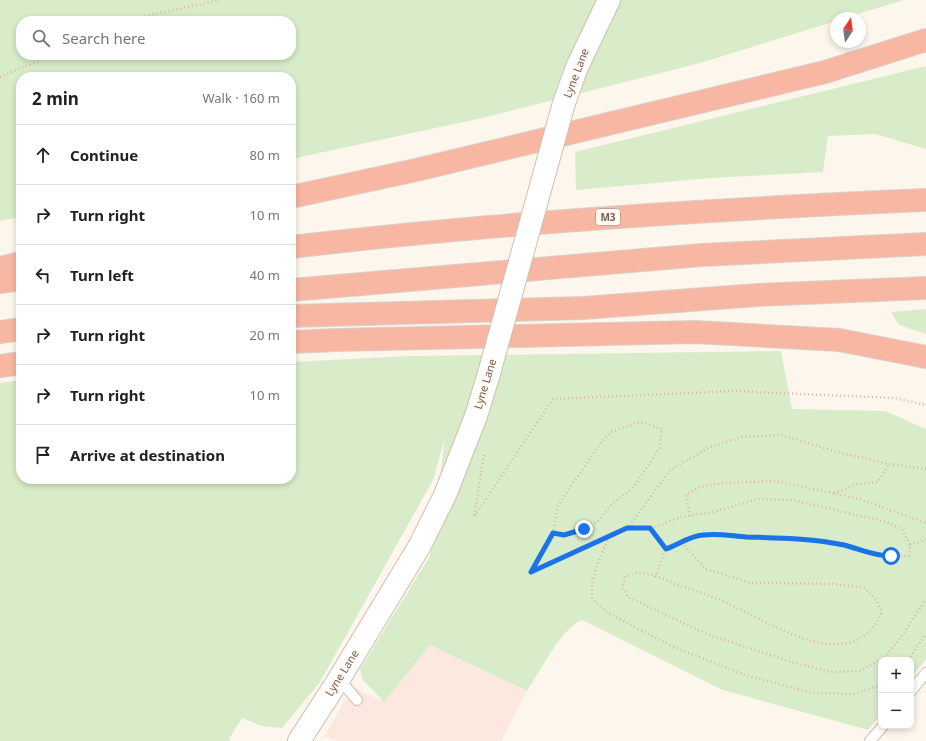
<!DOCTYPE html>
<html lang="en">
<head>
<meta charset="utf-8">
<style>
  :root { --surface:#fff; --page:#f2f2f2; --text:#222; --muted:#767676; --line:#e0e0e0 }
  body { margin:0; font-family:"Noto Sans",sans-serif; background:var(--page); color:var(--text) }
  .controls { position:absolute; right:12px; bottom:12px; display:grid; overflow:hidden; border-radius:8px; box-shadow:0 2px 6px #0003 }
  .controls button { width:36px; height:36px; display:grid; place-items:center; padding:0; border:0; border-bottom:1px solid var(--line); background:var(--surface); color:var(--text); font:20px sans-serif }
  .compass { position:absolute; left:830px; top:12px; width:36px; height:36px; border-radius:50%; background:var(--surface); box-shadow:0 2px 6px #0003; rotate:13deg }
  .stop { position:absolute; width:12px; height:12px; margin:-9px; border:3px solid #1a73e8; border-radius:50%; background:#fff }
  .stop.end { background:#1a73e8; border-color:#fff; box-shadow:0 1px 4px #0008 }
  .list { margin:0; padding:0; list-style:none }
  h2 { display:flex; justify-content:space-between; align-items:center; height:52px; margin:0; padding:0 16px; font-size:17px }
  h2 small { font-size:13px; font-weight:400; color:var(--muted) }
  .list li { display:grid; grid-template-columns:26px 1fr auto; gap:12px; align-items:center; box-sizing:border-box; height:60px; padding:0 16px; border-top:1px solid var(--line) }
  .list b { display:block; font-size:15px; white-space:nowrap }
  .list em { font-size:13px; font-style:normal; color:var(--muted) }
  .icon { flex:none; width:22px; height:22px; fill:none; stroke:currentColor; stroke-width:2; stroke-linecap:round; stroke-linejoin:round }
  .map { position:relative; flex:none; width:926px; height:741px; overflow:hidden }
  .search { position:absolute; background:var(--surface); box-shadow:0 2px 6px #0003; left:16px; top:16px; width:280px; height:44px; display:flex; align-items:center; gap:10px; box-sizing:border-box; padding:0 14px; border-radius:16px; color:var(--muted); font-size:15px }
  .panel { position:absolute; background:var(--surface); box-shadow:0 2px 6px #0003; left:16px; top:72px; width:280px; height:412px; border-radius:16px }
  .map>svg:first-child { display:block }
</style>
</head>
<body>
<div class="map">
<svg width="926" height="741" viewBox="0 0 926 741">
  <rect width="100%" height="100%" fill="#fdf6ec"/>
  <path fill="#fde8e0" d="M430,645l97,46 -26,50h-165l-12,-5 26,-44 -2,-7 36,17z"/>
  <g fill="#d8ecc9" fill-rule="evenodd">
    <path d="M0,0h904l-59,18h-9v3l-136,42 -218,55 -191,41v-82h-270v140l-21,4zM21,21h270v34h-270z"/>
    <path d="M926,66v83l-51,-15 -47,2 -5,36 -112,6 -135,12 -1,-38z"/>
    <path d="M926,309v25l-27,-9 -8,-13z"/>
    <path d="M781,351l11,58 93,2 41,18v230l-15,19v-18h-30v54l-13,16 -145,-40 -141,-70c-20,7 -43,53 -55,71l-97,-46 -46,57 -22,-23 -2,-10 70,-113 15,-118 -12,42 -113,202 -38,46 -20,-2 -20,-8 -13,21 2,2h-231v-358l21,-3v99h270v-117l118,-6z"/>
  </g>
  <g fill="none" stroke-linecap="round" stroke-linejoin="round">
    <defs>
      <g id="service">
        <path d="M339,679l18,21"/>
        <path d="M911,691l15,-18"/>
        <path d="M870,741l13,-15"/>
      </g>
      <g id="tertiary">
        <path d="M564,103l13,-36 32,-67"/>
        <path d="M299,741l40,-62 80,-132 26,-52 31,-79 12,-39"/>
      </g>
      <g id="motorway">
        <path d="M291,197l125,-27 409,-98 101,-32"/>
        <path d="M291,247c211,-25 423,-38 635,-47"/>
        <path d="M0,268l21,-5"/>
        <path d="M0,282l21,-3"/>
        <path d="M291,290l411,-35 224,-11"/>
        <path d="M291,316l292,-8 175,-13 168,-7"/>
        <path d="M0,332l21,-3"/>
        <path d="M291,342l45,-2 359,-8 144,8 87,17"/>
        <path d="M0,366l21,-3"/>
      </g>
    </defs>
    <use href="#service" stroke="#d1beb0" stroke-width="12"/>
    <use href="#tertiary" stroke="#d1beb0" stroke-width="24"/>
    <use href="#motorway" stroke="#dad1cd" stroke-width="24"/>
    <g stroke="#d9b8a5" stroke-width="2.5" stroke-dasharray="1 3" stroke-linecap="butt">
      <path d="M134,21l12,-5 74,-16"/>
      <path d="M0,77l53,-22"/>
      <path d="M484,455l-10,62 79,-118 181,-8 160,7 32,7"/>
      <path d="M834,493l23,-9 21,-2 11,-18"/>
      <path d="M690,516l-4,-21 13,-8 25,-4 52,-2 84,18 66,24"/>
      <path d="M627,529l43,-59 40,-23 32,-10 40,-2 55,17 52,12 37,5"/>
      <path d="M650,529l16,20"/>
      <path d="M910,545l16,-5"/>
      <path d="M531,572l22,-39 4,-26 45,-66 9,-9 29,-10 22,7 -3,20 -27,40 -20,15 -15,18 -13,7 -20,6 -11,-2"/>
      <path d="M532,572l76,-33"/>
      <path d="M655,577l11,-28 16,-6"/>
      <path d="M908,660l18,-26"/>
      <path d="M881,685l-27,9 -41,-1 -68,-18 -71,-28 -66,-34 -16,-14v-16l6,-21 11,-24 18,-9h23l30,-12 33,-5 45,-13 35,1 93,22 16,7 8,16 -1,11h-32l-32,-11 -39,-6 -102,-5 -15,3 -7,6 24,26 45,14 82,1 32,4 11,12 6,12c-29,67 -109,12 -153,-8 -16,-8 -33,-13 -49,-18 -13,-5 -27,-13 -41,-13 -4,-1 -10,2 -14,4l-3,11 6,9 81,38 83,27 38,10 29,-1 25,-13 15,-18 27,-41"/>
    </g>
    <use href="#service" stroke="#fff" stroke-width="10"/>
    <use href="#tertiary" stroke="#fff" stroke-width="22"/>
    <use href="#motorway" stroke="#f7b7a3" stroke-width="22"/>
    <defs>
      <path id="tertiary-bridge" d="M488,377l76,-274"/>
    </defs>
    <use href="#tertiary-bridge" stroke="#d1beb0" stroke-width="24" stroke-linecap="butt"/>
    <use href="#tertiary-bridge" stroke="#fff" stroke-width="22"/>
  </g>
  <g fill="none" stroke-linecap="round" stroke-linejoin="round">
    <path stroke="#1a73e8" stroke-width="5" d="M584,529l-20,6 -11,-2 -22,39 96,-44h23l16,21c13,-5 24,-13 37,-14 14,-2 29,1 43,2 33,1 65,1 98,8 16,4 30,11 47,11"/>
  </g>
  <g text-anchor="middle" stroke-width="3" stroke-linejoin="round" paint-order="stroke">
    <rect fill="#fffaf3" stroke="#a28b7f" stroke-width="1" x="596" y="209" width="24" height="16" rx="3"/>
    <g font-size="10" font-weight="bold" fill="#7a5c4d">
      <text x="608" y="221">M3</text>
    </g>
    <g font-size="11" fill="#7a5c4d" stroke="#fffaf3">
      <text transform="translate(576 73) rotate(-69)" y="4">Lyne Lane</text>
      <text transform="translate(485 384) rotate(-73)" y="4">Lyne Lane</text>
      <text transform="translate(342 673) rotate(-58)" y="4">Lyne Lane</text>
    </g>
  </g>
</svg>
<div class="controls">
<button>+</button>
<button>−</button>
</div>
<svg class="compass" viewBox="-18 -18 36 36"><path d="M0-13l5 13h-10z" fill="#e53935"/><path d="M0 13l5-13h-10z" fill="#767676"/></svg>
<div class="stop" style="left:891px;top:556px"></div>
<div class="stop end" style="left:584px;top:529px"></div>
<div class="search"><svg class="icon" aria-label="search" viewBox="0 0 24 24"><circle cx="10" cy="10" r="6"/><path d="M15 15l6 6"/></svg>Search here</div>
<section class="panel">
<h2>2 min<small>Walk · 160 m</small></h2>
<ul class="list">
<li><svg class="icon" aria-label="ahead" viewBox="0 0 24 24"><path d="M12 20V5M6 11l6-6 6 6"/></svg><div><b>Continue</b></div><em>80 m</em></li>
<li><svg class="icon" aria-label="right" viewBox="0 0 24 24"><path d="M7 20v-9h11M14 6l5 5-5 5"/></svg><div><b>Turn right</b></div><em>10 m</em></li>
<li><svg class="icon" aria-label="left" viewBox="0 0 24 24"><path d="M17 20v-9H6M10 6l-5 5 5 5"/></svg><div><b>Turn left</b></div><em>40 m</em></li>
<li><svg class="icon" aria-label="right" viewBox="0 0 24 24"><path d="M7 20v-9h11M14 6l5 5-5 5"/></svg><div><b>Turn right</b></div><em>20 m</em></li>
<li><svg class="icon" aria-label="right" viewBox="0 0 24 24"><path d="M7 20v-9h11M14 6l5 5-5 5"/></svg><div><b>Turn right</b></div><em>10 m</em></li>
<li><svg class="icon" aria-label="arrive" viewBox="0 0 24 24"><path d="M6 21V4h12l-3 4 3 4H6"/></svg><div><b>Arrive at destination</b></div></li>
</ul>
</section>
</div>
</body>
</html>
